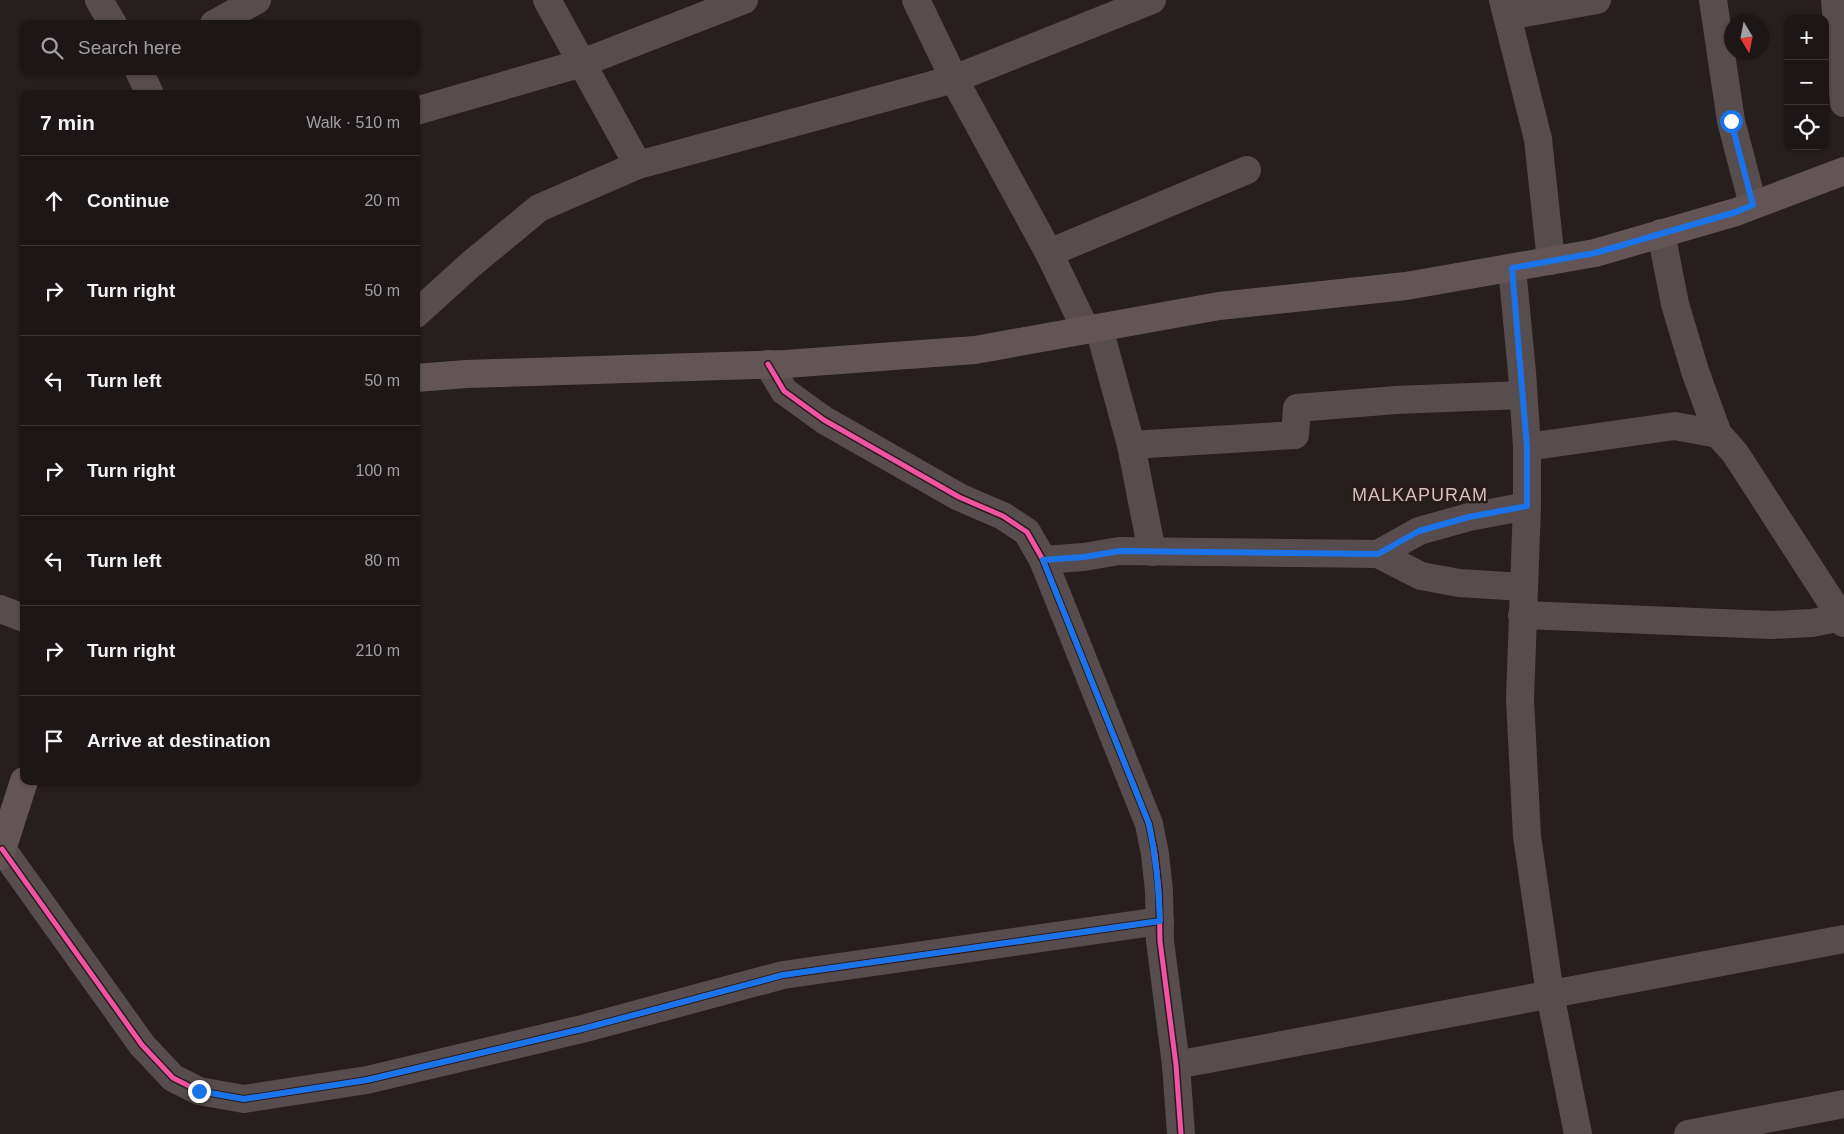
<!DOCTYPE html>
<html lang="en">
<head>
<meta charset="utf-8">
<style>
  :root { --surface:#1d1616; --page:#251f1f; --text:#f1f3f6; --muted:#a09fa1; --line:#3b3535 }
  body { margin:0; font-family:Arial,sans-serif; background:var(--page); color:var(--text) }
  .controls { position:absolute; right:15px; top:15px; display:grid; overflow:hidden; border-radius:10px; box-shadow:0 1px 4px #0004 }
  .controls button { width:45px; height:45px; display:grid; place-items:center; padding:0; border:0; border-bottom:1px solid var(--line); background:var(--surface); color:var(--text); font:25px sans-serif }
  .compass { position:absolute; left:1724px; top:15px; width:45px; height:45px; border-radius:50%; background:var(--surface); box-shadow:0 1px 4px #0004; rotate:170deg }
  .stop { position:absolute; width:15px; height:15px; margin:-11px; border:4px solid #1a73e8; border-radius:50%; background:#fff }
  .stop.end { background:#1a73e8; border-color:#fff; box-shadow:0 1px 5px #0008 }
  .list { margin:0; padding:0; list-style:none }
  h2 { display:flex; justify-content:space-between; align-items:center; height:65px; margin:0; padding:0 20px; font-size:21px }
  h2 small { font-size:16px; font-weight:400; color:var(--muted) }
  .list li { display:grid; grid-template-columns:32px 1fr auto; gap:15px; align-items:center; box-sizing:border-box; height:90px; padding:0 20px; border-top:1px solid var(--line) }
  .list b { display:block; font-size:19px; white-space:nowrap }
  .list em { font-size:16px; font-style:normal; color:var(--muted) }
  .icon { flex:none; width:28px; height:28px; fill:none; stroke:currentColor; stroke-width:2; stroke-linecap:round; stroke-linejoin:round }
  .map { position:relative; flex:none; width:1844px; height:1134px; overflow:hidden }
  .search { position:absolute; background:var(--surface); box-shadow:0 1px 4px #0004; left:20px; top:20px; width:400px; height:55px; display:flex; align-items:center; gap:12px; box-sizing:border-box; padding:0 18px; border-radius:10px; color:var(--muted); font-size:19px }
  .panel { position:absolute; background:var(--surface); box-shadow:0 1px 4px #0004; left:20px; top:90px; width:400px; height:695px; border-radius:10px }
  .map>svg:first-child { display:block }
</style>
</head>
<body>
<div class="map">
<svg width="1844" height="1134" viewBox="0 0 1844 1134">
  <rect width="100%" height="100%" fill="#271e1e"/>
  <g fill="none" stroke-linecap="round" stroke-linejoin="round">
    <g stroke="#584d4e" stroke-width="28">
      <path d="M99,0l14,24"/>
      <path d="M547,0l91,165"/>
      <path d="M916,0l38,79 95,174 37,77"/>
      <path d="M1503,0l35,139 13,122"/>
      <path d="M1713,0l18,121 22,84"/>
      <path d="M1835,0l9,103"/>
      <path d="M1507,16l90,-16"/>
      <path d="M214,24l43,-24"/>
      <path d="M139,71l11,23"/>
      <path d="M416,111l166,-48 162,-63"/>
      <path d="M1661,233l14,71 20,67 23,63"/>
      <path d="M1049,253l198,-83"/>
      <path d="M1512,268l10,104 5,75v59l-7,193 7,137 23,158 28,140"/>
      <path d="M416,314l54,-49 69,-57 99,-43 316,-86 198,-79"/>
      <path d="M1099,328l32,117 21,107"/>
      <path d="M768,364l16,27 40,29 135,77 44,19 24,16 16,28 106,264 6,30 4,37 1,50 16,124 5,69"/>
      <path d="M1131,445l164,-10 2,-27 99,-8 126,-5"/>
      <path d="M1527,447l148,-21 43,8 17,19 106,164 3,6"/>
      <path d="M1378,554l41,-23 50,-14 58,-11"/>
      <path d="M1043,560l41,-3 35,-6 259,3 43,22 38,7 64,4"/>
      <path d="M0,609l24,9"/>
      <path d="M1522,615l249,10 41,-2 29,-6"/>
      <path d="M2,849l140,196 31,33 26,13 45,8 123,-19 215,-51 201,-54 377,-54"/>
      <path d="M1176,1065l668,-126"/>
      <path d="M1688,1134l156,-30"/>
    </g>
    <g stroke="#635556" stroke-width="28">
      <path d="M416,378l50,-4 320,-10 189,-14 244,-44 187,-20 189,-33 141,-41 108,-41"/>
      <path d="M0,856l24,-75"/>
    </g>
    <defs>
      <g id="cycleway">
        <path d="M768,364l16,27 40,29 135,77 44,19 24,16 16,28 106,264 6,30 4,37 1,50 16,124 5,69"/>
        <path d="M2,849l140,196 31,33 26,13 45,8 123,-19 215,-51 201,-54 377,-54"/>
      </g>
    </defs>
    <use href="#cycleway" stroke="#2b1a1a" stroke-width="8"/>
    <use href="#cycleway" stroke="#f153a3" stroke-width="5"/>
  </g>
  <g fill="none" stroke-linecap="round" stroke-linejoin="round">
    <path stroke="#1a73e8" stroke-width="6" d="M199,1091l45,8 123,-19 215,-51 201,-54 377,-54c-1,-33 -4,-64 -11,-97l-106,-264 41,-3 36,-6 258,3 41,-23 50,-14 58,-11v-59l-15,-179 83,-15 141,-41 17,-7 -22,-84"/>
  </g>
  <g text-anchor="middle" stroke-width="5" stroke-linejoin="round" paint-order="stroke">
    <g font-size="18" letter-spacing="1" fill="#d7bfbf" stroke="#2b1a1a">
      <text x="1420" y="501">MALKAPURAM</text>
    </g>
  </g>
</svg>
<div class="controls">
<button>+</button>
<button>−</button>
<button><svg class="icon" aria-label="locate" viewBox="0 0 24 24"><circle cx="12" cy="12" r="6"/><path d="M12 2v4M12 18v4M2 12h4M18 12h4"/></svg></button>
</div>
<svg class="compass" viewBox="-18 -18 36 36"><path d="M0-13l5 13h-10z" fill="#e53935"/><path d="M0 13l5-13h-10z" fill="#a09fa1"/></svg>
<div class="stop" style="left:1731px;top:121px"></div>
<div class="stop end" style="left:199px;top:1091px"></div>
<div class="search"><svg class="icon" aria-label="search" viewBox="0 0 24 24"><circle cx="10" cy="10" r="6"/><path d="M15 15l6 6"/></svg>Search here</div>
<section class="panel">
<h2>7 min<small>Walk · 510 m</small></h2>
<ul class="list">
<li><svg class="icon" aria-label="ahead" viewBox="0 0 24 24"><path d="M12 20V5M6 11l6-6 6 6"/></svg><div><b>Continue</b></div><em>20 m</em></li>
<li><svg class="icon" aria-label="right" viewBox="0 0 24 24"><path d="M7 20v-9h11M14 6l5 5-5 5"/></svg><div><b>Turn right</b></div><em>50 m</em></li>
<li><svg class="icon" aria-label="left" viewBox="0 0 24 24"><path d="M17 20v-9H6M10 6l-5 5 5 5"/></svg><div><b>Turn left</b></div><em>50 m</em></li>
<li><svg class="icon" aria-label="right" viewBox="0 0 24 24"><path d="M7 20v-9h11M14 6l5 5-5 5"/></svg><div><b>Turn right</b></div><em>100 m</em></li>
<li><svg class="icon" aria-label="left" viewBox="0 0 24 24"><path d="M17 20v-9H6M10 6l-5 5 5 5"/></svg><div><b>Turn left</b></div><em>80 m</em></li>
<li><svg class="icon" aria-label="right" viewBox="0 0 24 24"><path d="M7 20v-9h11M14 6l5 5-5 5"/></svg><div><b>Turn right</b></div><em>210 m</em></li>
<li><svg class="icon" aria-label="arrive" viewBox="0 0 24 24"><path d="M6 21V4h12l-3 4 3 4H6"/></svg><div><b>Arrive at destination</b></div></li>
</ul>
</section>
</div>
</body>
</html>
